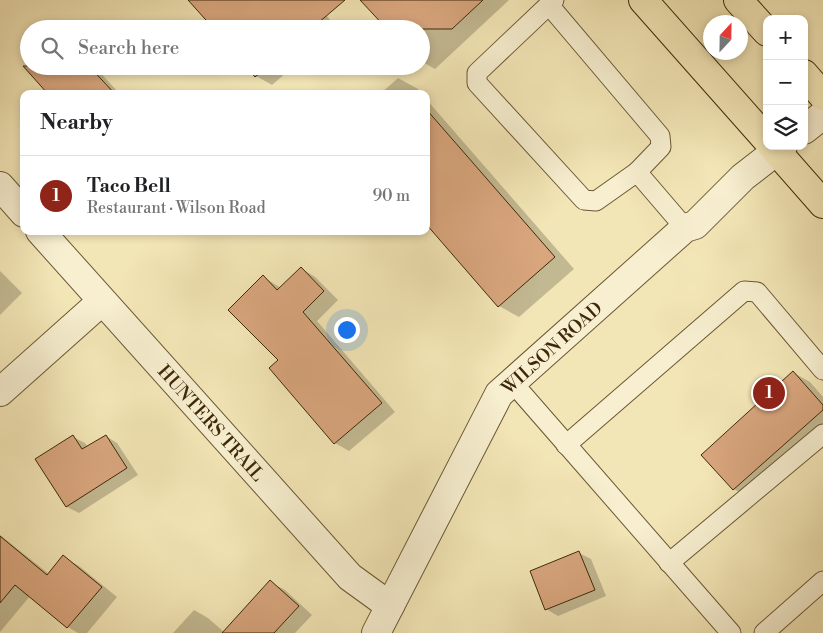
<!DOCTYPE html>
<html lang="en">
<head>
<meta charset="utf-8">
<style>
  :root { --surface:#fff; --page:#f2f2f2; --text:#202124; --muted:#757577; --line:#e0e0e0; --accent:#8f2418 }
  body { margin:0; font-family:"Libre Bodoni",serif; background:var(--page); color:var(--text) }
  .controls { position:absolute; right:15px; top:15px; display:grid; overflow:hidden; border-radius:10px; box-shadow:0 2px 8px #0003 }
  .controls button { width:45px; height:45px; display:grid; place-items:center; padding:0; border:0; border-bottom:1px solid var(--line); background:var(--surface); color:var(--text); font:25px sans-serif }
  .compass { position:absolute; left:703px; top:15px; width:45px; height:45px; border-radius:50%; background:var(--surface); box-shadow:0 2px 8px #0003; rotate:22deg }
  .you { position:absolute; left:346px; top:329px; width:18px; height:18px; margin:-12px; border:4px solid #fff; border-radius:50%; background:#1a73e8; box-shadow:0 0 0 8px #1a73e833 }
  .badge { display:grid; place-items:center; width:32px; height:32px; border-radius:50%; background:var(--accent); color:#fff; font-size:16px; font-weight:700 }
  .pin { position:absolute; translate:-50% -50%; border:2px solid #fff; box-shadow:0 1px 5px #0006 }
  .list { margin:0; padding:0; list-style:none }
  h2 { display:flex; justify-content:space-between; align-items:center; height:65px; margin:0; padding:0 20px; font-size:21px }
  h2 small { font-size:16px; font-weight:400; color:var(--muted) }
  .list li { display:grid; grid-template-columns:32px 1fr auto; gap:15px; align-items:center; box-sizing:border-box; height:80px; padding:0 20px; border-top:1px solid var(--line) }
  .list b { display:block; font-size:19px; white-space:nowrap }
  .list p { margin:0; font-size:16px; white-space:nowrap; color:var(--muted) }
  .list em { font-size:16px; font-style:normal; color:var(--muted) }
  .icon { flex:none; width:28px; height:28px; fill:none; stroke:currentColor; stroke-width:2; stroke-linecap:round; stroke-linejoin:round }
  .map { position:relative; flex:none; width:823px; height:633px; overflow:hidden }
  .search { position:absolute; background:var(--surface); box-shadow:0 2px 8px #0003; left:20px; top:20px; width:410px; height:55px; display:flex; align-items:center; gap:12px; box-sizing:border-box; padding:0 18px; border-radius:28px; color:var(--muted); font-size:19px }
  .panel { position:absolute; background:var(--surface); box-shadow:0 2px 8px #0003; left:20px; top:90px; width:410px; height:145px; border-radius:10px }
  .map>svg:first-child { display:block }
</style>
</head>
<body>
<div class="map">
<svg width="823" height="633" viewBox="0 0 823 633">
  <rect width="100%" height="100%" fill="#f3e6b6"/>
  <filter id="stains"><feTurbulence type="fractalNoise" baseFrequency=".004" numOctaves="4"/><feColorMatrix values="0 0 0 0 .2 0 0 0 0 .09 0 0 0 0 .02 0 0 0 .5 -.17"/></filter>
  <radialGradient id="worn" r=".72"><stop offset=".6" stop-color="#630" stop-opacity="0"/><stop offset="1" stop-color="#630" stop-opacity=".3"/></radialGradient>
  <g fill="#0003">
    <path d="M190,0h123l25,29h-123z"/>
    <path d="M362,0h147l-74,69 -14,-8v-32z"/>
    <path d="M41,66h53l26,28h-70z"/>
    <path d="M248,66h46l-22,19 -16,-9z"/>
    <path d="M398,78l20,11 4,5h-42z"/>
    <path d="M426,99l148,170 -55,48 -20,-11 -73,-84z"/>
    <path d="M301,268l14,9 23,23 -21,21 78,91 -46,39 -14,-8 -55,-83 -17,-83 18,11z"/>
    <path d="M0,271l22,22 -22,22z"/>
    <path d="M794,373l16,9 13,15v36l-73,66 -16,-10 -31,-34z"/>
    <path d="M106,436l11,7 21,32 -59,38 -12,-6 -30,-47 36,-23 12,6 3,5z"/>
    <path d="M0,535l49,39 14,-17 16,9 38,31 -30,36h-9l-10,-6 -38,-31 -30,36z"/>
    <path d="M579,553l12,6 15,37 -48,20 -12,-7z"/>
    <path d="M270,582l15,8 27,25 -17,18h-122l21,-23 14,8 16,14z"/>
  </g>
  <g fill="#d9a67e" stroke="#3d2909">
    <path d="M188,0h157l-34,29h-97z"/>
    <path d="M360,0h123l-31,29h-65z"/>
    <path d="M23,66h66l26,28h-67z"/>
    <path d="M246,66h22l-13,11z"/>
    <path d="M426,109l129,148 -57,50 -72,-83z"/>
    <path d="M301,267l23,24 -21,21 79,91 -48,41 -65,-76 9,-8 -50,-50 35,-35 14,15z"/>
    <path d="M793,371l30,34v5l-90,80 -32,-35z"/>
    <path d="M73,435l9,14 24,-14 21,33 -61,39 -31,-48z"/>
    <path d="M0,536l47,39 16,-20 39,32 -35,41 -52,-43 -15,18z"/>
    <path d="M579,551l16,39 -50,20 -15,-39z"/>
    <path d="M270,580l29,26 -25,27h-52z"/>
  </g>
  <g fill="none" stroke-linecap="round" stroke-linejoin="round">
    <defs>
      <g id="service">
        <path d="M554,0l-77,73v10l107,117 12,1 41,-29 48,56"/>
        <path d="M549,5l111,131 1,11 -24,25"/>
        <path d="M512,382l219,251"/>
        <path d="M566,445l178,-154 13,1 66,78"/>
        <path d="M669,563l154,-129"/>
        <path d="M764,633l59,-52"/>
      </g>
      <g id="minor">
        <path d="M804,130l19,-15"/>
        <path d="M0,186l24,27"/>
        <path d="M40,231l310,346 40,29"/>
        <path d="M0,392l101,-90"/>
        <path d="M376,633l123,-239 186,-166 10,-3 48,-48 40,-31"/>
      </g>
      <g id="primary">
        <path d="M643,0l124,140"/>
        <path d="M738,0l29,32"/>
        <path d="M804,74l19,22"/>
        <path d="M772,146l51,58"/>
      </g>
    </defs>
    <use href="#service" stroke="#6a5834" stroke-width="21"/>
    <use href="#minor" stroke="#6a5834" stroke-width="30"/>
    <use href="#primary" stroke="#3d2909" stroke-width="30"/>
    <use href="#service" stroke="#f7efd0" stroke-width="19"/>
    <use href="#minor" stroke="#f7efd0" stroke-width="28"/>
    <use href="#primary" stroke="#f3e6b6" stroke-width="28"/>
  </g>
  <g text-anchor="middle" stroke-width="4.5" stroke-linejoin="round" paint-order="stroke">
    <g font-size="18" fill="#3d2909" stroke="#f7efd0">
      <text transform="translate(552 348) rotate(-42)" y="6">WILSON ROAD</text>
      <text transform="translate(211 423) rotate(48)" y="6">HUNTERS TRAIL</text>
    </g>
  </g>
  <rect width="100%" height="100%" filter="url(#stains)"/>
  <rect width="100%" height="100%" fill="url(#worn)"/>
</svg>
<div class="controls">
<button>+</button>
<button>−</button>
<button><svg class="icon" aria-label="layers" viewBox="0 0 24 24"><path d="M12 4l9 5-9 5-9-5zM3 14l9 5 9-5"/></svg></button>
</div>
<svg class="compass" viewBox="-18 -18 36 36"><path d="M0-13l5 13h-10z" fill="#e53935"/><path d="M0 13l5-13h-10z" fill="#757577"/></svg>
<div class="you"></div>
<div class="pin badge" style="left:769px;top:393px">1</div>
<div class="search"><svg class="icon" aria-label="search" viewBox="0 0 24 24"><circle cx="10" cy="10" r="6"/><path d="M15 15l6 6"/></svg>Search here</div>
<section class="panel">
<h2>Nearby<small></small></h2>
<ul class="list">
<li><span class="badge">1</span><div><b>Taco Bell</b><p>Restaurant · Wilson Road</p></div><em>90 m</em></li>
</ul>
</section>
</div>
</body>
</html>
